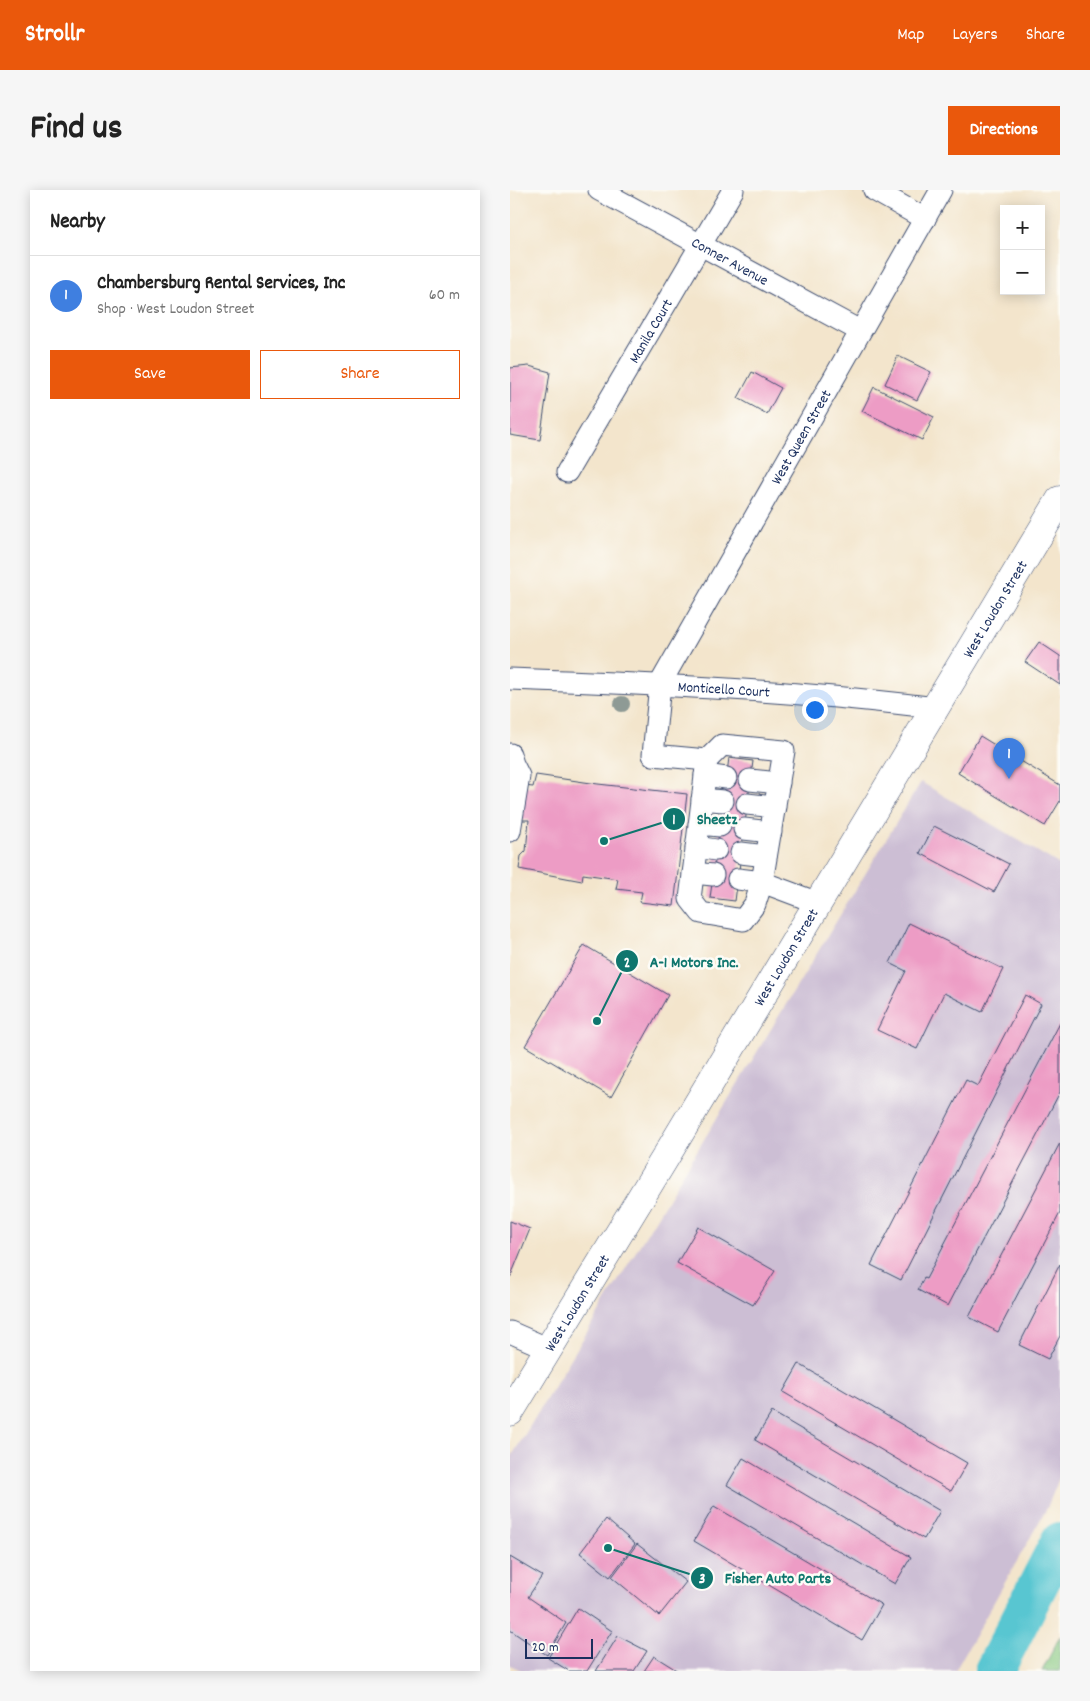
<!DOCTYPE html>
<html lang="en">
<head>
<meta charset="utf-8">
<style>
  :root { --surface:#fff; --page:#f6f6f6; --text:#222; --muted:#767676; --line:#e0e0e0; --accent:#ea580c }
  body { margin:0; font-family:Dekko,sans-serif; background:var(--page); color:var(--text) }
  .controls { position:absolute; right:15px; top:15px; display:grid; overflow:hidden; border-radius:0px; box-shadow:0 2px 12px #0003 }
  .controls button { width:45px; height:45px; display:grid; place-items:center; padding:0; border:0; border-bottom:1px solid var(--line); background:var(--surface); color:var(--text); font:25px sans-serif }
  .scale { position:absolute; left:15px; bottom:12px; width:68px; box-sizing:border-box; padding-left:5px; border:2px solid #1b2f5e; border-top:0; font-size:14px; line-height:18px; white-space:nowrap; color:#1b2f5e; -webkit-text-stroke:4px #fdfcf7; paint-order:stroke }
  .you { position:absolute; left:304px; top:519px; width:18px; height:18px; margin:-12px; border:4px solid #fff; border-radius:50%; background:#1a73e8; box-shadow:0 0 0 8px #1a73e833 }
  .badge { display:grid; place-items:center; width:32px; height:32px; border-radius:50%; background:var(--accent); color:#fff; font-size:16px; font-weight:700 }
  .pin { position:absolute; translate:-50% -41px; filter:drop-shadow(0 1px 2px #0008) }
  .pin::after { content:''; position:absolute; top:26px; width:18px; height:15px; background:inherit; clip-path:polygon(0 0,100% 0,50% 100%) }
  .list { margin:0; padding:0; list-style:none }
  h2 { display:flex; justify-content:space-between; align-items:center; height:65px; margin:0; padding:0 20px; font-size:21px }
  h2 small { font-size:16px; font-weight:400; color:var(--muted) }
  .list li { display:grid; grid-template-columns:32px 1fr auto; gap:15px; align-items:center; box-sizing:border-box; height:80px; padding:0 20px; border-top:1px solid var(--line) }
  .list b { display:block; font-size:19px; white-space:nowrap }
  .list p { margin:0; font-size:16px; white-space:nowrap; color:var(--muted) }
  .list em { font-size:16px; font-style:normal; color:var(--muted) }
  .actions { display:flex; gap:10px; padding:15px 20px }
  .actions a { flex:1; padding:11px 0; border:1px solid var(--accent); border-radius:0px; text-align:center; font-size:18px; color:var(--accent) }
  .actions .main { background:var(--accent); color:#fff }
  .map { position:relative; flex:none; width:550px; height:1481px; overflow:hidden; border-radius:0px }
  header { display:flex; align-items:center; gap:30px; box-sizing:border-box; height:70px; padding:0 25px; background:var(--accent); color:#fff }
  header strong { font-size:24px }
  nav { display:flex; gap:28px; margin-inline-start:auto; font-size:18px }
  .intro { display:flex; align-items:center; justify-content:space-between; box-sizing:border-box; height:120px; padding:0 30px }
  h1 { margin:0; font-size:35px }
  .button { padding:12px 22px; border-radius:0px; background:var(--accent); color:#fff; font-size:18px; font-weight:700 }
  main { display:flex; gap:30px; padding:0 30px }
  aside { flex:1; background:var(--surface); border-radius:0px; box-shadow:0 2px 12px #0003 }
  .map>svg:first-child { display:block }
</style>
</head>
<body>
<header>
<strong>Strollr</strong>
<nav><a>Map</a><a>Layers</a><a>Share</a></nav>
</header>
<div class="intro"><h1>Find us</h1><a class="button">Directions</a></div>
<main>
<aside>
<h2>Nearby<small></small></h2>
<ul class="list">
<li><span class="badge" style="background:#3f7fe0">1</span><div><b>Chambersburg Rental Services, Inc</b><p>Shop · West Loudon Street</p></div><em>60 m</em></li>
</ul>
<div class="actions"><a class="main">Save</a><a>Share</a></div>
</aside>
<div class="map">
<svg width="550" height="1481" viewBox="0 0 550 1481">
  <rect width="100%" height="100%" fill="#fdfcf7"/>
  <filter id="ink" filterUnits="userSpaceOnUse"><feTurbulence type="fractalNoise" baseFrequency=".02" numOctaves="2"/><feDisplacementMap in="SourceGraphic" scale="10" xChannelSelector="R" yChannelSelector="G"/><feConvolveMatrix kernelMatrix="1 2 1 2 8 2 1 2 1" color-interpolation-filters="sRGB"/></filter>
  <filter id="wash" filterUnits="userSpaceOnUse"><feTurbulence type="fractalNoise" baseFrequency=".0096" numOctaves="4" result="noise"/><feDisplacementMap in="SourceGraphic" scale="20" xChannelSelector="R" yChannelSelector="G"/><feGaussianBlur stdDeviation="1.12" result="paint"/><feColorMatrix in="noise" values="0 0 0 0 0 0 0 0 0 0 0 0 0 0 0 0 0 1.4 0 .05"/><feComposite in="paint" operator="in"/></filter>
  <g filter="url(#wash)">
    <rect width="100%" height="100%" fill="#f3e5cc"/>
    <path fill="#ccbed4" d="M411,592l139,83v611l-13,32 -92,163h-432l-13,-6v-206z"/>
    <path fill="#86c77f" stroke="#507b6e" d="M550,1446v35h-18z"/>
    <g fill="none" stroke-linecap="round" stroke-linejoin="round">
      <path stroke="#59c6d1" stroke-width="40" d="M484,1481l66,-129"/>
    </g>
    <g id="blocks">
      <g fill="#ed9cc5">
        <path d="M388,166l33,16 -14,28 -32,-16z"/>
        <path d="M19,176l21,6 -10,68 -30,-5v-67z"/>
        <path d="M242,182l29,16 -14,26 -29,-16z"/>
        <path d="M364,197l60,30 -12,23 -60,-29z"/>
        <path d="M529,452l21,14v29l-35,-23z"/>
        <path d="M470,546l80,49v16l-15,25 -87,-53z"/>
        <path d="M219,568l24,3 -18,140 -25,-3z"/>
        <path d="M26,585l62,9 89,10 -13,112 -34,-4 2,-10 -26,-3 2,-10 -35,-5 -1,7 -63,-12 2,-13 5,-5 3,-31h-7l2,-34 9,1z"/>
        <path d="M424,636l75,38 -15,28 -74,-39z"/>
        <path d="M399,733l94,46 -21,43 -38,-19 -27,56 -40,-19 29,-59 -16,-8z"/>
        <path d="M74,755l84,50 -57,102 -86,-51z"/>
        <path d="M515,805l16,9 -140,276 -30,-15 95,-185 12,6z"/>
        <path d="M550,833v69l-112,214 -30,-16 6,-12 2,1z"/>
        <path d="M550,953v70l-62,119 -29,-15z"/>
        <path d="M0,1031l20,8 -20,49z"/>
        <path d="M188,1037l77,44 -22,34 -76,-42z"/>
        <path d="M550,1074v72l-12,23 -29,-14z"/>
        <path d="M289,1174l168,99 -16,28 -168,-99z"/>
        <path d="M262,1222l168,99 -16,28 -169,-99z"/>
        <path d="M233,1268l168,99 -16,27 -168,-99z"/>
        <path d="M204,1316l168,99 -20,35 -168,-99z"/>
        <path d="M96,1329l29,25 -25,33 -30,-24z"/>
        <path d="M127,1354l49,38 -27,34 -47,-39z"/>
        <path d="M0,1367l32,19 -14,21 38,26 -19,32 -37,-25z"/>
        <path d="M68,1418l34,23 -25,40h-18l-21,-13z"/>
        <path d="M108,1446l29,15 -13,20h-38z"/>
        <path d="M144,1466l24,15h-34z"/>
      </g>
    </g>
  </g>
  <g filter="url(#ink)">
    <use href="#blocks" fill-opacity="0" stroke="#3b4a6e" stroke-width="1"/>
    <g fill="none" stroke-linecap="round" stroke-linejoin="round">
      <defs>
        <g id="minor">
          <path id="s1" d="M89,0l261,141"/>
          <path d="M364,0l51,29"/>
          <path id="s2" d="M57,282l166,-282"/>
          <path id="s3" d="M0,489c142,5 285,11 426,29"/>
          <path d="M0,564l3,10 6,12 -9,55"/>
          <path id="s4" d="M197,570l-54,-5 7,-71 281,-494"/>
          <path d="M195,585l21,3"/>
          <path d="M240,590l29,3"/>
          <path d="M192,609l21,2"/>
          <path d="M237,614l28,3"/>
          <path d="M189,634l21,2"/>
          <path d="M234,639l27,3"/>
          <path d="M186,657l20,3"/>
          <path d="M231,663l25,3"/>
          <path d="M183,683l20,2"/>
          <path d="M228,689l24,3 -7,22 -12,16 -42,-7 -11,-14 17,-139 15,-15 62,6 -22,131 56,21"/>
          <path d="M0,1142l39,17"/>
        </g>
        <g id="highway">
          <path id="s5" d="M0,1222l155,-254 395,-658"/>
        </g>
      </defs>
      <use href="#minor" stroke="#3b4a6e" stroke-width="23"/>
      <use href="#highway" stroke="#3b4a6e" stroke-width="29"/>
      <use href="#minor" stroke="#fff" stroke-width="21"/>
      <use href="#highway" stroke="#fff" stroke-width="28"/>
    </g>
    <circle fill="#8e9a95" cx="112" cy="514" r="8"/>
  </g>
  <g text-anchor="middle" stroke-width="5" stroke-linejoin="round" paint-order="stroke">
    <g font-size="15" fill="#1b2f5e" stroke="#fdfcf7">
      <text dy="5" stroke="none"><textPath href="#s1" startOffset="149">Conner Avenue</textPath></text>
      <text dy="5" stroke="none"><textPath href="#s2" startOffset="164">Manila Court</textPath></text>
      <text dy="5" stroke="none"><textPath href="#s4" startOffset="410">West Queen Street</textPath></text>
      <text dy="5" stroke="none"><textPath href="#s5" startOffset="938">West Loudon Street</textPath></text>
      <text dy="5" stroke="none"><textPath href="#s3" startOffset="214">Monticello Court</textPath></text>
      <text dy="5" stroke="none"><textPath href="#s5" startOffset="532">West Loudon Street</textPath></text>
      <text dy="5" stroke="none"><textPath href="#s5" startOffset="128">West Loudon Street</textPath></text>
    </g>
  </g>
  <path fill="none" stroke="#0f766e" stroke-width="2" d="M94 651L164 629M87 831L117 771M98 1358L192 1388"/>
  <g fill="#0f766e" stroke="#fdfcf7" stroke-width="2">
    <circle cx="94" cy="651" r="5"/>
    <circle cx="87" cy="831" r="5"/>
    <circle cx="98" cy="1358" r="5"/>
    <circle cx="164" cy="629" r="12"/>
    <circle cx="117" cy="771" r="12"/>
    <circle cx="192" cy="1388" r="12"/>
  </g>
  <g font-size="15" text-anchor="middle" font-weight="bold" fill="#fff">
    <text x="164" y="634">1</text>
    <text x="117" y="777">2</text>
    <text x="192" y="1393">3</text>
  </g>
  <g font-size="16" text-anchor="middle" font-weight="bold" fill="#0f766e" stroke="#fdfcf7" stroke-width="5" stroke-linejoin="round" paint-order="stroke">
    <text x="207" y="634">Sheetz</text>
    <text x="184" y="777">A-1 Motors Inc.</text>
    <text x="268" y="1393">Fisher Auto Parts</text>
  </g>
</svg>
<div class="controls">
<button>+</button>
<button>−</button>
</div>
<div class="scale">20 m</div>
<div class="you"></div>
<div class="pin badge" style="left:499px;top:589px;background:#3f7fe0">1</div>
</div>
</main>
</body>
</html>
